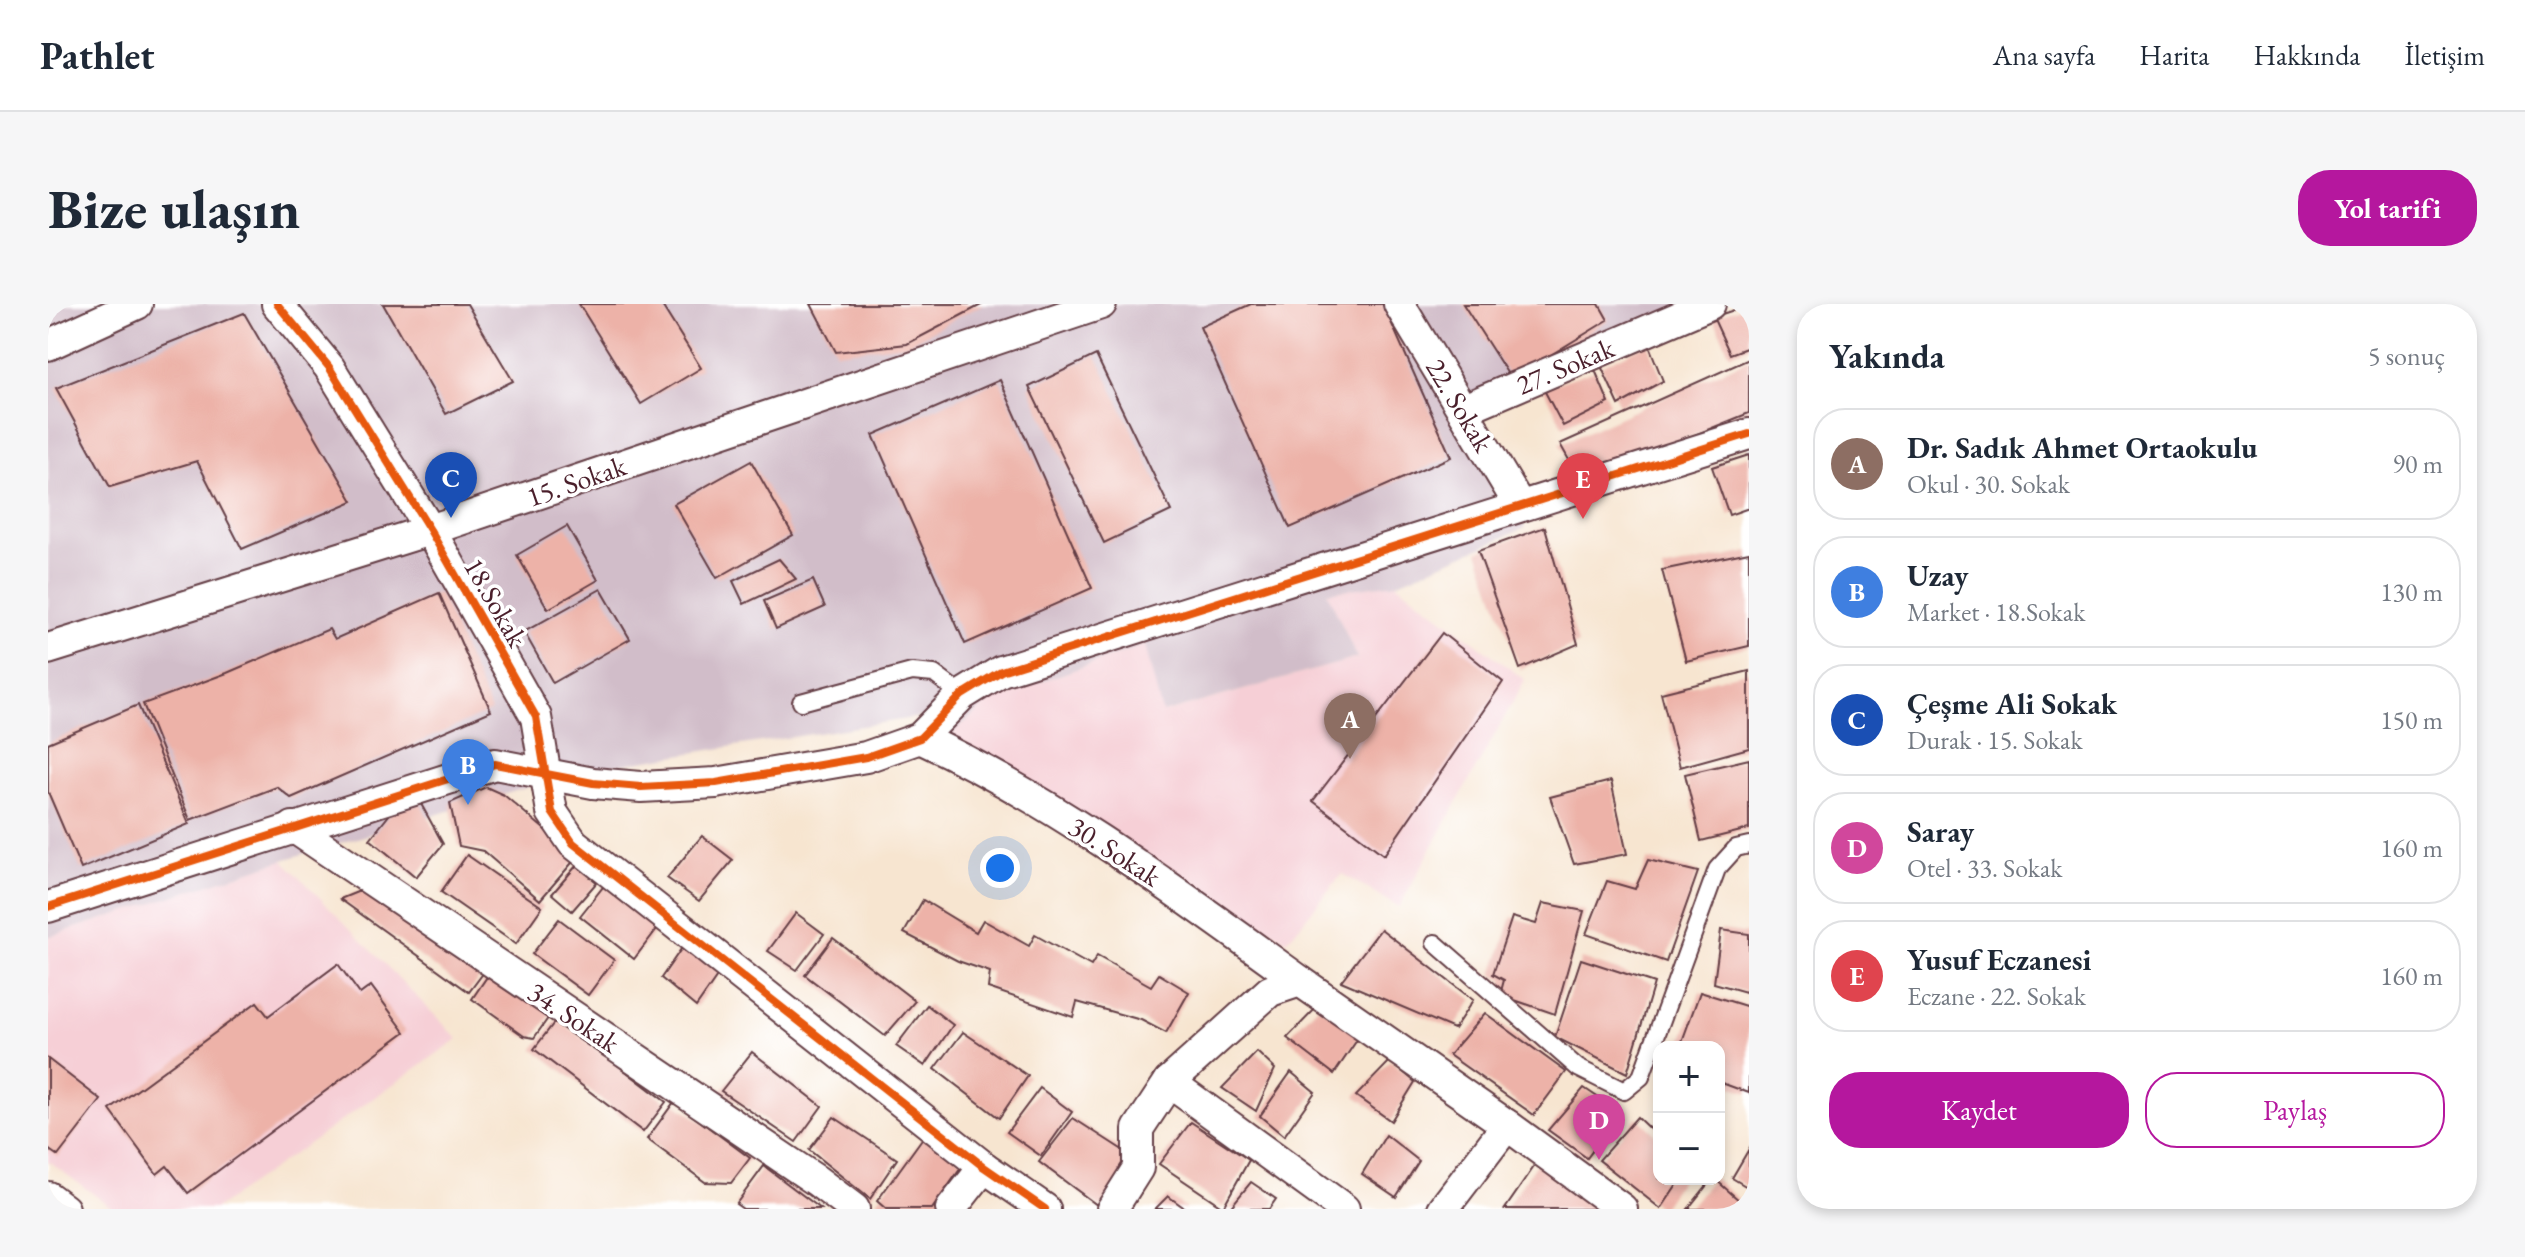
<!DOCTYPE html>
<html lang="tr">
<head>
<meta charset="utf-8">
<style>
  :root { --surface:#fff; --page:#f6f6f7; --text:#1f2937; --muted:#747a83; --line:#e0e1e3; --accent:#b5179e }
  body { margin:0; font-family:"EB Garamond",serif; background:var(--page); color:var(--text) }
  .controls { position:absolute; right:24px; bottom:24px; display:grid; overflow:hidden; border-radius:16px; box-shadow:0 4px 12px #0003 }
  .controls button { width:72px; height:72px; display:grid; place-items:center; padding:0; border:0; border-bottom:2px solid var(--line); background:var(--surface); color:var(--text); font:40px sans-serif }
  .you { position:absolute; left:952px; top:564px; width:28px; height:28px; margin:-20px; border:6px solid #fff; border-radius:50%; background:#1a73e8; box-shadow:0 0 0 12px #1a73e833 }
  .badge { display:grid; place-items:center; width:52px; height:52px; border-radius:50%; background:var(--accent); color:#fff; font-size:26px; font-weight:700 }
  .pin { position:absolute; translate:-50% -66px; filter:drop-shadow(0 2px 4px #0008) }
  .pin::after { content:''; position:absolute; top:42px; width:28px; height:24px; background:inherit; clip-path:polygon(0 0,100% 0,50% 100%) }
  .list { margin:0; padding:0; list-style:none }
  h2 { display:flex; justify-content:space-between; align-items:center; height:104px; margin:0; padding:0 32px; font-size:34px }
  h2 small { font-size:26px; font-weight:400; color:var(--muted) }
  .list li { display:grid; grid-template-columns:52px 1fr auto; gap:24px; align-items:center; box-sizing:border-box; height:112px; margin:0 16px 16px; padding:0 16px; border:2px solid var(--line); border-radius:32px }
  .list b { display:block; font-size:30px; white-space:nowrap }
  .list p { margin:0; font-size:26px; white-space:nowrap; color:var(--muted) }
  .list em { font-size:26px; font-style:normal; color:var(--muted) }
  .actions { display:flex; gap:16px; padding:24px 32px }
  .actions a { flex:1; padding:18px 0; border:2px solid var(--accent); border-radius:32px; text-align:center; font-size:28px; color:var(--accent) }
  .actions .main { background:var(--accent); color:#fff }
  .map { position:relative; flex:none; width:1701px; height:905px; overflow:hidden; border-radius:32px }
  header { display:flex; align-items:center; gap:48px; box-sizing:border-box; height:112px; padding:0 40px; background:var(--surface); border-bottom:2px solid var(--line) }
  header strong { font-size:38px }
  nav { display:flex; gap:44px; margin-inline-start:auto; font-size:28px }
  .intro { display:flex; align-items:center; justify-content:space-between; box-sizing:border-box; height:192px; padding:0 48px }
  h1 { margin:0; font-size:56px }
  .button { padding:20px 36px; border-radius:32px; background:var(--accent); color:#fff; font-size:28px; font-weight:700 }
  main { display:flex; gap:48px; padding:0 48px }
  aside { flex:1; background:var(--surface); border-radius:32px; box-shadow:0 4px 12px #0003 }
  .map>svg:first-child { display:block }
</style>
</head>
<body>
<header>
<strong>Pathlet</strong>
<nav><a>Ana sayfa</a><a>Harita</a><a>Hakkında</a><a>İletişim</a></nav>
</header>
<div class="intro"><h1>Bize ulaşın</h1><a class="button">Yol tarifi</a></div>
<main>
<div class="map">
<svg width="1701" height="905" viewBox="0 0 1701 905">
  <rect width="100%" height="100%" fill="#fff"/>
  <filter id="ink" filterUnits="userSpaceOnUse"><feTurbulence type="fractalNoise" baseFrequency=".0125" numOctaves="2"/><feDisplacementMap in="SourceGraphic" scale="16" xChannelSelector="R" yChannelSelector="G"/><feConvolveMatrix kernelMatrix="1 2 1 2 8 2 1 2 1" color-interpolation-filters="sRGB"/></filter>
  <filter id="wash" filterUnits="userSpaceOnUse"><feTurbulence type="fractalNoise" baseFrequency=".006" numOctaves="4" result="noise"/><feDisplacementMap in="SourceGraphic" scale="32" xChannelSelector="R" yChannelSelector="G"/><feGaussianBlur stdDeviation="1.8" result="paint"/><feColorMatrix in="noise" values="0 0 0 0 0 0 0 0 0 0 0 0 0 0 0 0 0 1.4 0 .05"/><feComposite in="paint" operator="in"/></filter>
  <g filter="url(#wash)">
    <rect width="100%" height="100%" fill="#f7e5d0"/>
    <g fill="#f6cfd6">
      <path d="M1348,279l129,97 -126,227 -57,-33 -55,67 -337,-206 43,-37 153,-53 17,68 194,-55 -30,-66z"/>
      <path d="M235,556l175,179 -243,170h-101l-66,-48v-224z"/>
    </g>
    <path fill="#d1bdc9" d="M0,0h1675l-252,94 54,130 -129,55 -69,9 30,66 -195,55 -17,-68 -152,53 -43,37 -30,-18 -330,52 -307,91 -235,77z"/>
    <g id="blocks">
      <g fill="#edb2a8">
        <path d="M335,0h84l46,77 -67,33z"/>
        <path d="M531,0h82l40,64 -60,36z"/>
        <path d="M763,0h172l-76,40 -71,8z"/>
        <path d="M1203,0h132l68,153 -161,71 -90,-201z"/>
        <path d="M1415,0h136l9,16 -97,59z"/>
        <path d="M1701,1v42l-19,7 -17,-37z"/>
        <path d="M196,9l109,188 -111,48 -45,-88 -87,26 -54,-99z"/>
        <path d="M1600,39l15,38 -44,24 -18,-39z"/>
        <path d="M1048,51l75,156 -67,32 -75,-156z"/>
        <path d="M1701,55v54l-153,62 -22,-6 -14,-25z"/>
        <path d="M1547,66l14,33 -46,23 -20,-38z"/>
        <path d="M952,76l92,208 -127,56 -92,-209z"/>
        <path d="M1701,151v53l-20,7 -17,-48z"/>
        <path d="M703,157l42,74 -76,43 -43,-74z"/>
        <path d="M519,222l31,54 -50,29 -31,-54z"/>
        <path d="M1497,223l33,117 -58,25 -42,-118z"/>
        <path d="M1701,248v94l-63,15 -24,-91z"/>
        <path d="M731,255l17,20 -52,25 -11,-23z"/>
        <path d="M765,276l12,27 -49,22 -12,-28z"/>
        <path d="M553,285l29,50 -77,44 -29,-51z"/>
        <path d="M391,289l52,118 -200,87 -14,-11 -87,33 -47,-116 84,-31 102,-44 6,10z"/>
        <path d="M1394,329l61,49 -119,173 -71,-54z"/>
        <path d="M1701,367v77l-69,19 -19,-74z"/>
        <path d="M90,401l51,119 -108,45 -33,-77v-49z"/>
        <path d="M1701,455v70l-48,12 -16,-67z"/>
        <path d="M1563,477l16,73 -53,10 -24,-67z"/>
        <path d="M438,483l18,8 73,62 -37,43 -57,-49 -24,-5 -9,-43z"/>
        <path d="M373,500l22,40 -27,33 -46,-38 24,-30z"/>
        <path d="M654,532l31,24 -34,41 -32,-23z"/>
        <path d="M419,551l75,52 -26,37 -75,-52z"/>
        <path d="M1600,556l50,12 -32,90 -80,-28 21,-53 28,8z"/>
        <path d="M529,561l20,17 -25,29 -20,-17z"/>
        <path d="M559,578l53,43 -26,34 -54,-43z"/>
        <path d="M324,582l115,82 -18,24 -129,-93z"/>
        <path d="M875,596l53,32 7,-12 46,26 6,-11 56,31 6,-10 54,30 8,-12 30,18 -23,41 -25,-13 -64,-18 -4,15 -85,-29 2,-16 -32,-11 -54,-28z"/>
        <path d="M1495,599l41,8 -29,103 -55,-19 4,-15 -11,-6 19,-57 24,7z"/>
        <path d="M748,609l28,21 -27,36 -29,-19z"/>
        <path d="M511,615l55,41 -26,35 -56,-41z"/>
        <path d="M1333,625l92,71 -19,29 -113,-48z"/>
        <path d="M1673,626l28,4v59l-35,-10z"/>
        <path d="M785,634l82,63 -30,35 -80,-61z"/>
        <path d="M638,638l37,26 -27,39 -35,-29z"/>
        <path d="M1533,655l73,24 -27,90 -72,-36z"/>
        <path d="M290,660l22,30 11,-8 34,46 -217,161 -21,-27 -10,8 -47,-64 147,-108 11,14z"/>
        <path d="M447,661l61,42 -22,31 -10,-2 -52,-37z"/>
        <path d="M1652,688l49,15v86l-30,-11v-35h-39z"/>
        <path d="M879,701l26,20 -28,41 -29,-20z"/>
        <path d="M1270,702l43,28 -27,40 -47,-36z"/>
        <path d="M1437,709l81,59 -32,43 -85,-60z"/>
        <path d="M509,715l109,83 -23,30 -109,-83z"/>
        <path d="M915,728l65,44 -29,42 -64,-49z"/>
        <path d="M704,748l70,54 -26,36 -75,-51z"/>
        <path d="M1209,748l18,17 -19,42 -34,-23z"/>
        <path d="M0,755l53,41 -43,56 -10,-7z"/>
        <path d="M1342,757l25,21 -24,39 -35,-25z"/>
        <path d="M1243,768l24,20 -31,44 -24,-20z"/>
        <path d="M992,784l32,24 -31,44 -34,-24z"/>
        <path d="M1536,784l37,25 -34,45 -39,-28z"/>
        <path d="M626,798l76,56 -19,25 -26,-1 -58,-43z"/>
        <path d="M786,813l63,42 -27,40 -61,-49z"/>
        <path d="M1589,813l22,21v41h22l-20,30 -62,-49z"/>
        <path d="M1025,814l62,40 -34,50 -62,-46z"/>
        <path d="M1143,818l58,38 -26,47 -64,-43z"/>
        <path d="M1338,831l33,26 -23,36 -34,-23z"/>
        <path d="M876,832l41,26 -33,47h-46l-9,-8z"/>
        <path d="M1701,845v39l-17,-10z"/>
        <path d="M1490,857l61,48h-94z"/>
        <path d="M716,862l57,43h-78l-7,-5z"/>
        <path d="M1664,875h3l34,30h-61z"/>
        <path d="M1203,878l25,17 -7,10h-40z"/>
        <path d="M1120,892l18,13h-31z"/>
      </g>
    </g>
  </g>
  <g filter="url(#ink)">
    <use href="#blocks" fill-opacity="0" stroke="#643d44" stroke-width="2"/>
    <g fill="none" stroke-linecap="round" stroke-linejoin="round">
      <defs>
        <g id="lane">
          <path d="M753,398l111,-30 22,2 28,21"/>
          <path d="M1387,639l143,125 46,23 17,-14 76,-208 19,-21 13,-3"/>
        </g>
        <g id="street">
          <path d="M229,0l52,63 101,163 106,187 16,95 21,31 411,324 61,42"/>
          <path d="M1351,0l121,202"/>
          <path d="M0,41l89,-41"/>
          <path d="M1416,105l246,-105"/>
          <path d="M0,345l382,-119 671,-226"/>
          <path d="M872,434c137,64 258,155 380,243"/>
          <path d="M245,523l524,354 37,28"/>
          <path d="M0,603l447,-143 98,19 48,4 75,-4 150,-26 54,-19 42,-43 39,-24 748,-237"/>
          <path d="M0,893l16,12"/>
          <path d="M903,905l33,-42"/>
          <path d="M1064,905l26,-41v-39l31,-47"/>
          <path d="M1296,905l-175,-127 101,-91 30,-10 207,144 115,84"/>
          <path d="M1395,905l64,-84"/>
        </g>
      </defs>
      <use href="#lane" stroke="#643d44" stroke-width="20"/>
      <use href="#street" stroke="#643d44" stroke-width="34"/>
      <use href="#lane" stroke="#fff" stroke-width="16"/>
      <use href="#street" stroke="#fff" stroke-width="30"/>
      <defs>
        <g id="cycleway">
          <path d="M229,0l52,63 101,163 106,187 16,95 21,31 411,324 61,42"/>
          <path d="M0,603l447,-143 98,19 48,4 75,-4 150,-26 54,-19 42,-43 39,-24 748,-237"/>
        </g>
      </defs>
      <use href="#cycleway" stroke="#fff" stroke-width="13"/>
      <use href="#cycleway" stroke="#e8590c" stroke-width="8"/>
    </g>
  </g>
  <g text-anchor="middle" stroke-width="7" stroke-linejoin="round" paint-order="stroke">
    <g font-size="28" fill="#4a1f2b" stroke="#fff">
      <text transform="translate(1517 62) rotate(-23)" y="10">27. Sokak</text>
      <text transform="translate(1412 101) rotate(59)" y="10">22. Sokak</text>
      <text transform="translate(528 177) rotate(-19)" y="10">15. Sokak</text>
      <text transform="translate(448 298) rotate(60)" y="10">18.Sokak</text>
      <text transform="translate(1067 547) rotate(33)" y="10">30. Sokak</text>
      <text transform="translate(526 713) rotate(34)" y="10">34. Sokak</text>
    </g>
  </g>
</svg>
<div class="controls">
<button>+</button>
<button>−</button>
</div>
<div class="you"></div>
<div class="pin badge" style="left:1302px;top:455px;background:#8d6e63">A</div>
<div class="pin badge" style="left:420px;top:501px;background:#3f7fe0">B</div>
<div class="pin badge" style="left:403px;top:214px;background:#1a4fb4">C</div>
<div class="pin badge" style="left:1551px;top:856px;background:#d1479c">D</div>
<div class="pin badge" style="left:1535px;top:215px;background:#e0444e">E</div>
</div>
<aside>
<h2>Yakında<small>5 sonuç</small></h2>
<ul class="list">
<li><span class="badge" style="background:#8d6e63">A</span><div><b>Dr. Sadık Ahmet Ortaokulu</b><p>Okul · 30. Sokak</p></div><em>90 m</em></li>
<li><span class="badge" style="background:#3f7fe0">B</span><div><b>Uzay</b><p>Market · 18.Sokak</p></div><em>130 m</em></li>
<li><span class="badge" style="background:#1a4fb4">C</span><div><b>Çeşme Ali Sokak</b><p>Durak · 15. Sokak</p></div><em>150 m</em></li>
<li><span class="badge" style="background:#d1479c">D</span><div><b>Saray</b><p>Otel · 33. Sokak</p></div><em>160 m</em></li>
<li><span class="badge" style="background:#e0444e">E</span><div><b>Yusuf Eczanesi</b><p>Eczane · 22. Sokak</p></div><em>160 m</em></li>
</ul>
<div class="actions"><a class="main">Kaydet</a><a>Paylaş</a></div>
</aside>
</main>
</body>
</html>
